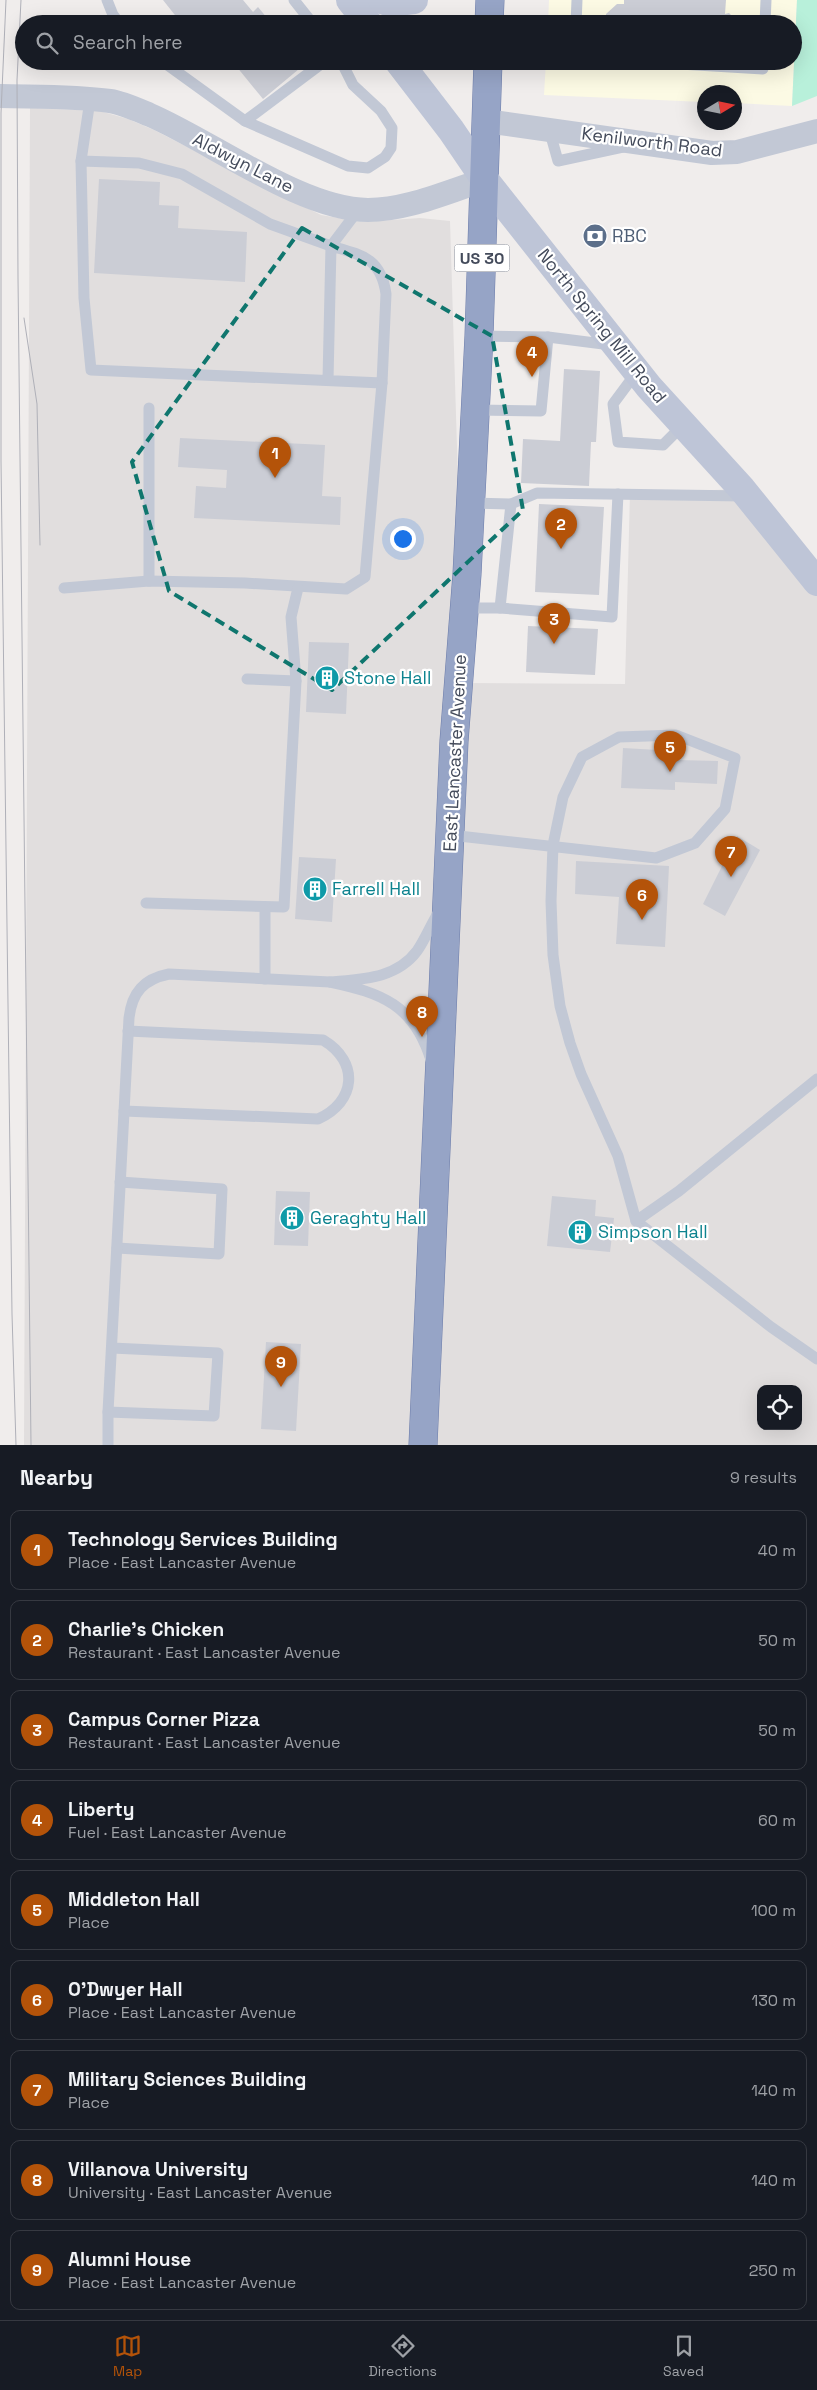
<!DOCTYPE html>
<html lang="en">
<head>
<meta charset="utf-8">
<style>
  :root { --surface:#171b24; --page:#242831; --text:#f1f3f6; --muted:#9ea1a6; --line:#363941; --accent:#b45309 }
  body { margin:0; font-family:"Space Grotesk",sans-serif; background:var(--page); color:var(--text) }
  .controls { position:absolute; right:15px; bottom:15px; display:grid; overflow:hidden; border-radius:10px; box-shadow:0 5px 20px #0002 }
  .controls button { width:45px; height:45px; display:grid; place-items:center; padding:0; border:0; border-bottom:1px solid var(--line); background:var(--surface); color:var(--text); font:25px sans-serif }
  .compass { position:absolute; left:697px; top:85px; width:45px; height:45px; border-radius:50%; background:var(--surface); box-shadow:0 5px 20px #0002; rotate:80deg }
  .you { position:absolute; left:402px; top:538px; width:18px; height:18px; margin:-12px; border:4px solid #fff; border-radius:50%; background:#1a73e8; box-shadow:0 0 0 8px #1a73e833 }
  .badge { display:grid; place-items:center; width:32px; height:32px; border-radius:50%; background:var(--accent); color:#fff; font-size:16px; font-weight:700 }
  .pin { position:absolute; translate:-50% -41px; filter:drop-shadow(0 1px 2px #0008) }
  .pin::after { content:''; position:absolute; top:26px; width:18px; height:15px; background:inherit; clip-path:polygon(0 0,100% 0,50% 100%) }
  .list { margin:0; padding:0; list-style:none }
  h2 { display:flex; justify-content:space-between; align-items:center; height:65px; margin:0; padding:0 20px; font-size:21px }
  h2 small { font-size:16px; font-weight:400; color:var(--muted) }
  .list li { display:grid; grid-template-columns:32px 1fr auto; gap:15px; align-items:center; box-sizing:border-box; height:80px; margin:0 10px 10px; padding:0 10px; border:1px solid var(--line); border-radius:10px }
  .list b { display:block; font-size:19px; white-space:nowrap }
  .list p { margin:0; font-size:16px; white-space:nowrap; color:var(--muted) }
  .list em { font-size:16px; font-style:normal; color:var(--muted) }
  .icon { flex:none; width:28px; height:28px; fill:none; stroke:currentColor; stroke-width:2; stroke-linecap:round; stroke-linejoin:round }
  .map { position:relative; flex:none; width:817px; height:1445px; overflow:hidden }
  .search { position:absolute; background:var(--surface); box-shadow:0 5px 20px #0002; left:15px; right:15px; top:15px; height:55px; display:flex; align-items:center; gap:12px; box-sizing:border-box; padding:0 18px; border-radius:28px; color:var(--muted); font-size:19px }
  .sheet { height:875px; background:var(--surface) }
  nav { display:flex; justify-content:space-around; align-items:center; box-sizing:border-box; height:70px; border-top:1px solid var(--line); background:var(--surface); font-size:14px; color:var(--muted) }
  nav a { display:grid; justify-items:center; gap:2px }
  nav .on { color:var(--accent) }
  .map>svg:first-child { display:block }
</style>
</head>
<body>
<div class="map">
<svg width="817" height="1445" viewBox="0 0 817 1445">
  <rect width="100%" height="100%" fill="#f0edec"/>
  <path fill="#fcfae4" d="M549,0h248l-5,106 -57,-3 -1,-11h-30v10l-160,-7 2,-34h247v-37h-245z"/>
  <path fill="#e1dede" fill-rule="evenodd" d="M30,108l70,3 28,8 26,11 167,85 41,7 58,-4 30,3 11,355 -2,107 166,1 5,-191 112,-4 75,93v863h-793zM761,1389h37v37h-37z"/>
  <path fill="#b8f0da" d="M797,0h20v96l-25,10z"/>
  <g fill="#cbcdd5">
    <path d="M163,0h80l10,12 5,-5 14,17h-90z"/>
    <path d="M624,0h102l-1,14 4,-1 11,11h-134v-10l11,-10h7z"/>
    <path d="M232,61h71l2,3 -42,35z"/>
    <path d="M99,179l61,3 -1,23 20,1 -1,22 69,4 -2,50 -151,-9z"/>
    <path d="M564,369l36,2 -4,71h-5l-2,44 -68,-3 2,-44 37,2z"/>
    <path d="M180,438l145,7 -3,51 19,1 -1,28 -146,-7 2,-32 30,2 1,-18 -49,-3z"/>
    <path d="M539,504l65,3 -5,88 -64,-3z"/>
    <path d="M528,626l70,3 -3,46 -69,-3z"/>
    <path d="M309,642l40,1 -3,71 -40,-2z"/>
    <path d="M623,748l53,3v9l42,1 -1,23 -42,-2v8l-54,-2z"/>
    <path d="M737,836l23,14 -35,66 -22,-12z"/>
    <path d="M299,857l37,2 -4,63 -37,-3z"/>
    <path d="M576,861l93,5 -4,81 -49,-3 3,-47 -44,-3z"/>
    <path d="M276,1191l34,1 -2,54 -34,-1z"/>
    <path d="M552,1196l44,4 -1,16 19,2 -4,34 -63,-6z"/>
    <path d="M266,1342l35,2 -5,87 -35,-2z"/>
  </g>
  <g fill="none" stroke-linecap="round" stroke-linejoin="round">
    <defs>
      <g id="trunk">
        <path d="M489,24l1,-24"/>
        <path d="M423,1445l31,-704 13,-167 12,-238 9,-275"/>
      </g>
    </defs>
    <use href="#trunk" stroke="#6d7daa" stroke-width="29"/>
    <g stroke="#c2c8d5" stroke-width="11">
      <path d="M107,0l6,15 7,9"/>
      <path d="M294,0l19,24"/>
      <path d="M576,24l1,-24"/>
      <path d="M765,24l1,-24"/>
      <path d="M162,61l83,60 103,45 20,2 17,-11 6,-9 1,-20 -11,-17 -28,-26 -12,-24"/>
      <path d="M630,61l133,8v-8"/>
      <path d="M90,100l-9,61 58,2 43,11 88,50 61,22 28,-37"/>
      <path d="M245,121l80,-60"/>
      <path d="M549,129l9,32 65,-14"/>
      <path d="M81,161l3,137 7,72 291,13 4,-89c-5,-36 -24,-39 -55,-48l-3,134"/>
      <path d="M479,336l69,1"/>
      <path d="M636,373l-23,31 5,38 45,3 20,-20"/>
      <path d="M149,408v173"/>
      <path d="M476,410l65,1 7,-74 63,8"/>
      <path d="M471,503l40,1"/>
      <path d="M64,588l85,-7 96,2 101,6 19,-12 17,-194"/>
      <path d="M464,608h36l112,9 6,-123"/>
      <path d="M500,608l11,-104 26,-11 207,3"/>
      <path d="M247,679l49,2"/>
      <path d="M450,835l206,23 39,-15 30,-34 10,-51 -59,-23 -57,2 -37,20 -19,40 -10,48 -2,56 2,54 7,51 10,37 11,31 37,82 18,65 135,106 46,32"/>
      <path d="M146,903l138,4 12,-226 -5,-64 7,-29"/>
      <path d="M265,979v-72"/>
      <path d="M431,1060c-17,-55 -49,-67 -101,-78 32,-3 66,-3 87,-31 8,-11 15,-29 23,-41"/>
      <path d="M124,1111l194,8c38,-17 42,-57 5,-79l-195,-9"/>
      <path d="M636,1221l43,-30 138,-112"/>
      <path d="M117,1248l102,6 3,-65 -102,-7"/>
      <path d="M112,1348l106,5 -4,63 -106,-4 21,-394c3,-26 15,-39 40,-44l161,8"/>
      <path d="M108,1412v33"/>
    </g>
    <g stroke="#c2c8d5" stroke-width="24">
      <path d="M0,96c36,1 74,0 110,5 13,2 28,9 40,14 61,26 152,95 218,95 40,0 80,-19 117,-30"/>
      <path d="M486,121l226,32 25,-1 80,-21"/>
    </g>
    <g stroke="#bec5d7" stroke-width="28">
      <path d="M350,0l19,24"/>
      <path d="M382,0l8,3 24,-3"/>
      <path d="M398,61l53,69 34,50 164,207 93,102 75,93"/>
    </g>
    <use href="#trunk" stroke="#96a4c6" stroke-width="28"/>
    <g stroke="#afb0b8" stroke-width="1">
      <path d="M6,0l-5,113v348l11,853 4,131"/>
      <path d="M21,0l-4,80 1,198 13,1167"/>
      <path d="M24,318l13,86 3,141"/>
    </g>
  </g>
  <path fill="none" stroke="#0f766e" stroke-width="4" stroke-dasharray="10 6" stroke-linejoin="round" d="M302,228l190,108 31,174 -191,180 -163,-99 -37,-129z"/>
  <defs>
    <symbol id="bank-disc" viewBox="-11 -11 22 22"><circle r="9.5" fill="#5c6f8a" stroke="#fff"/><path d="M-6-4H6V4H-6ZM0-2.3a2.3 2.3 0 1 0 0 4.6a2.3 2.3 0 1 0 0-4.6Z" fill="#fff"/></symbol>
    <symbol id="building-disc" viewBox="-11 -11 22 22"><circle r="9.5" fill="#0f9aa8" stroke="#fff"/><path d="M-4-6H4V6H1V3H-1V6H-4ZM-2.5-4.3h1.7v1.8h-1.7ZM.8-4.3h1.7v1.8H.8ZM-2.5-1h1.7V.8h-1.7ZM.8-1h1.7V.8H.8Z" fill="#fff"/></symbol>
  </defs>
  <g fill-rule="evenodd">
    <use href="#bank-disc" x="581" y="222" width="28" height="28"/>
    <use href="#building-disc" x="313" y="664" width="28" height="28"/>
    <use href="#building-disc" x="301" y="875" width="28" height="28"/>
    <use href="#building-disc" x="278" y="1204" width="28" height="28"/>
    <use href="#building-disc" x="566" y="1218" width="28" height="28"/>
  </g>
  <g text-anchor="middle" stroke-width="4.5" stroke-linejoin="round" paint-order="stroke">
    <rect fill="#fff" stroke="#7c818c" stroke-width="1" x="454.5" y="244.5" width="55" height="27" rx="4"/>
    <g font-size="16" font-weight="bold" fill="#444b5b">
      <text x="482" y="264">US 30</text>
    </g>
    <g font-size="18" fill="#444b5b" stroke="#fff">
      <text transform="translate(652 142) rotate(7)" y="6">Kenilworth Road</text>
      <text transform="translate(243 163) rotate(27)" y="6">Aldwyn Lane</text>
      <text transform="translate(602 326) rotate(51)" y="6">North Spring Mill Road</text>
      <text transform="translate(455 753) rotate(-87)" y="6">East Lancaster Avenue</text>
    </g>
    <g font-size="18" fill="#4e5e75" stroke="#fff" text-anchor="start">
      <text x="612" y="242">RBC</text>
    </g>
    <g font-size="18" fill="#0d838f" stroke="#fff" text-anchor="start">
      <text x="344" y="684">Stone Hall</text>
      <text x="332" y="895">Farrell Hall</text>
      <text x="310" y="1224">Geraghty Hall</text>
      <text x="598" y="1238">Simpson Hall</text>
    </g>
  </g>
</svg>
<div class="controls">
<button><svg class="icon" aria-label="locate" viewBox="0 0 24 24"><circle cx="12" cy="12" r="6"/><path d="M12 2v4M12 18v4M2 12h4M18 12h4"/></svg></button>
</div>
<svg class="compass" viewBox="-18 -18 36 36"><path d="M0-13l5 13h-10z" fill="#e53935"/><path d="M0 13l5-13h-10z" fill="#9ea1a6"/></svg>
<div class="you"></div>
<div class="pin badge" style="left:275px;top:478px">1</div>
<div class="pin badge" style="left:561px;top:549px">2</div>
<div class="pin badge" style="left:554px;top:644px">3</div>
<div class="pin badge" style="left:532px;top:377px">4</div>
<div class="pin badge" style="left:670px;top:772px">5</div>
<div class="pin badge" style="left:642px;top:920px">6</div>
<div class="pin badge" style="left:731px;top:877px">7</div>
<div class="pin badge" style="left:422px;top:1037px">8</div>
<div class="pin badge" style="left:281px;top:1387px">9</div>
<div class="search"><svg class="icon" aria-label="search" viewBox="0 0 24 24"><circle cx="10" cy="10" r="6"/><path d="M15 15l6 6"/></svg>Search here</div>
</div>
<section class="sheet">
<h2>Nearby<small>9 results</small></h2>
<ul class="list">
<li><span class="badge">1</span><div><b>Technology Services Building</b><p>Place · East Lancaster Avenue</p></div><em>40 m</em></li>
<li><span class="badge">2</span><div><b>Charlie's Chicken</b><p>Restaurant · East Lancaster Avenue</p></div><em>50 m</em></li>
<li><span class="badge">3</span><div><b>Campus Corner Pizza</b><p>Restaurant · East Lancaster Avenue</p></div><em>50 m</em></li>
<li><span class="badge">4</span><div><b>Liberty</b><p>Fuel · East Lancaster Avenue</p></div><em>60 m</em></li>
<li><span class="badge">5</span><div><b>Middleton Hall</b><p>Place</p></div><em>100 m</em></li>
<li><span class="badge">6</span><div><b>O'Dwyer Hall</b><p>Place · East Lancaster Avenue</p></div><em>130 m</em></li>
<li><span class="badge">7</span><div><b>Military Sciences Building</b><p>Place</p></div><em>140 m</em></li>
<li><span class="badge">8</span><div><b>Villanova University</b><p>University · East Lancaster Avenue</p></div><em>140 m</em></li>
<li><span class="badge">9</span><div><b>Alumni House</b><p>Place · East Lancaster Avenue</p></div><em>250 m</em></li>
</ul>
</section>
<nav>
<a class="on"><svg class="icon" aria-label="map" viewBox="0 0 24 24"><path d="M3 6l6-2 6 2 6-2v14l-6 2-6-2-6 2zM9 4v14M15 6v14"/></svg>Map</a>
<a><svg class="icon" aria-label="directions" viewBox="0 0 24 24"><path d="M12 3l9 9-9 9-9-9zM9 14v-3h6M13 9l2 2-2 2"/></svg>Directions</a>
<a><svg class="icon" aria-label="saved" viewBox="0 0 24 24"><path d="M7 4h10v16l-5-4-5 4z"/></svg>Saved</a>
</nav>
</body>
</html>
